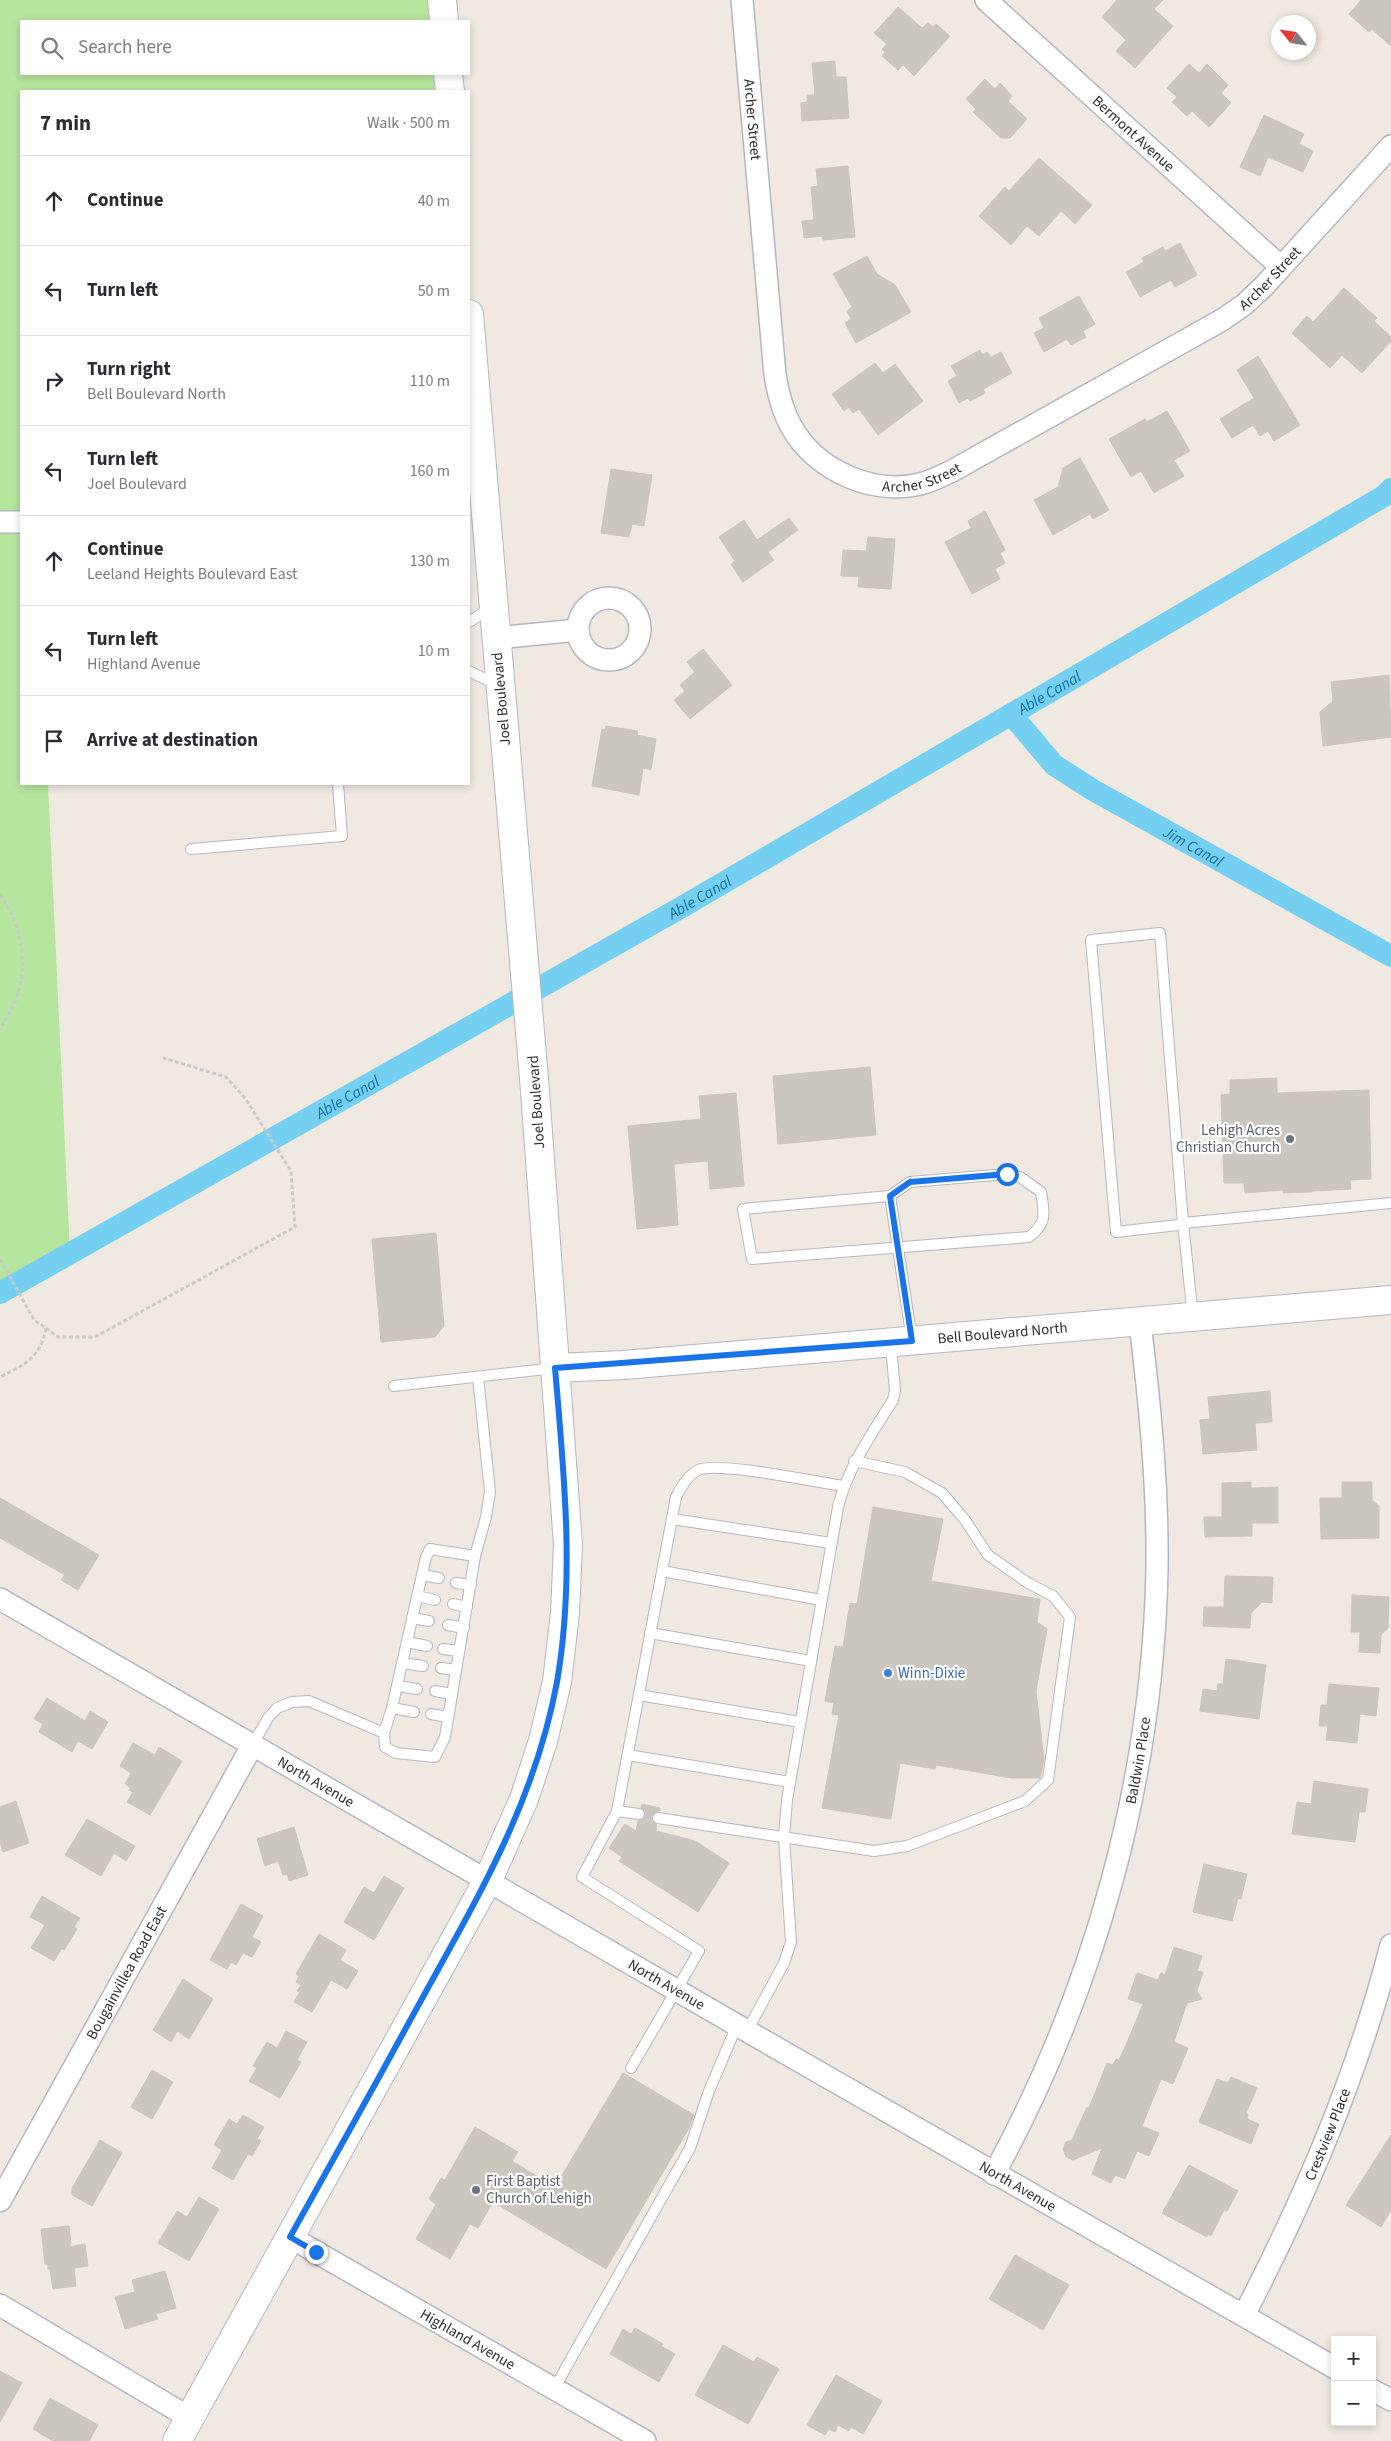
<!DOCTYPE html>
<html lang="en">
<head>
<meta charset="utf-8">
<style>
  :root { --surface:#fff; --page:#f2f2f3; --text:#2b2b33; --muted:#7c7c81; --line:#e1e1e2 }
  body { margin:0; font-family:"Source Sans 3",sans-serif; background:var(--page); color:var(--text) }
  .controls { position:absolute; right:15px; bottom:15px; display:grid; overflow:hidden; border-radius:0px; box-shadow:0 2px 8px #0003 }
  .controls button { width:45px; height:45px; display:grid; place-items:center; padding:0; border:0; border-bottom:1px solid var(--line); background:var(--surface); color:var(--text); font:25px sans-serif }
  .compass { position:absolute; left:1271px; top:15px; width:45px; height:45px; border-radius:50%; background:var(--surface); box-shadow:0 2px 8px #0003; rotate:300deg }
  .stop { position:absolute; width:15px; height:15px; margin:-11px; border:4px solid #1a73e8; border-radius:50%; background:#fff }
  .stop.end { background:#1a73e8; border-color:#fff; box-shadow:0 1px 5px #0008 }
  .list { margin:0; padding:0; list-style:none }
  h2 { display:flex; justify-content:space-between; align-items:center; height:65px; margin:0; padding:0 20px; font-size:21px }
  h2 small { font-size:16px; font-weight:400; color:var(--muted) }
  .list li { display:grid; grid-template-columns:32px 1fr auto; gap:15px; align-items:center; box-sizing:border-box; height:90px; padding:0 20px; border-top:1px solid var(--line) }
  .list b { display:block; font-size:19px; white-space:nowrap }
  .list p { margin:0; font-size:16px; white-space:nowrap; color:var(--muted) }
  .list em { font-size:16px; font-style:normal; color:var(--muted) }
  .icon { flex:none; width:28px; height:28px; fill:none; stroke:currentColor; stroke-width:2; stroke-linecap:round; stroke-linejoin:round }
  .map { position:relative; flex:none; width:1391px; height:2441px; overflow:hidden }
  .search { position:absolute; background:var(--surface); box-shadow:0 2px 8px #0003; left:20px; top:20px; width:450px; height:55px; display:flex; align-items:center; gap:12px; box-sizing:border-box; padding:0 18px; border-radius:0px; color:var(--muted); font-size:19px }
  .panel { position:absolute; background:var(--surface); box-shadow:0 2px 8px #0003; left:20px; top:90px; width:450px; height:695px; border-radius:0px }
  .map>svg:first-child { display:block }
</style>
</head>
<body>
<div class="map">
<svg width="1391" height="2441" viewBox="0 0 1391 2441">
  <rect width="100%" height="100%" fill="#efe9e1"/>
  <g fill="#b6e59e">
    <path d="M0,0h430l1,21h-410v53h415l1,17h-416v419l-21,2z"/>
    <path d="M0,522h21v262h27l22,469 -70,40z"/>
  </g>
  <g fill="none" stroke-linecap="round" stroke-linejoin="round">
    <g stroke="#75cff0" stroke-width="22">
      <path id="s1" d="M1011,714l43,51 39,25 298,166"/>
      <path id="s2" d="M0,1293l682,-386 702,-411 7,-7"/>
    </g>
  </g>
  <g fill="#cbc7bf" stroke="#cbc5ba">
    <path d="M1117,0h46l-9,9 19,17 -38,42 -19,-17 10,-11 -24,-23z"/>
    <path d="M1361,0h30v46l-19,-17 -3,3 -20,-18z"/>
    <path d="M898,7l24,21 6,-5 5,4 3,-3 14,12 -36,40 -11,-11 -5,5 -16,-14 3,-4 -3,-3 5,-5 -13,-11z"/>
    <path d="M835,61l1,16h10l3,41 -47,3 -1,-18 6,-1v-7h8l-3,-32z"/>
    <path d="M1189,64l10,9 8,-9 21,21 -7,8 10,10 -22,24 -17,-16 -5,5 -15,-14 5,-5 -10,-9z"/>
    <path d="M985,79l10,10 5,-6 12,13 -4,5 19,18 -17,19h-9l-28,-26 3,-3 -10,-10z"/>
    <path d="M1264,115l40,19 -5,10 14,7 -10,21 -35,-15 -8,19 -20,-9z"/>
    <path d="M1039,158l53,47 -17,19 -14,-13 -22,25 -12,-10 -16,19 -32,-29 26,-29 4,4z"/>
    <path d="M848,166l7,71 -32,3 -1,-4 -18,2 -2,-17 12,-1 -3,-33 7,-1 -2,-17z"/>
    <path d="M1180,243l17,32 -22,12 -4,-7 -31,17 -14,-25 18,-10 -2,-4 21,-11 2,4z"/>
    <path d="M867,256l10,18 18,11 16,27 -55,31 -11,-20 6,-4 -4,-8 5,-4 -19,-33z"/>
    <path d="M1344,288l33,30 -3,3 17,16v4l-29,32 -20,-18 -12,13 -38,-35 15,-17 6,6z"/>
    <path d="M1079,296l16,28 -12,7 3,6 -15,8 -4,-6 -23,13 -10,-19 10,-5 -5,-10z"/>
    <path d="M980,350l2,5 5,-3 4,5 10,-5 11,21 -29,16 2,4 -15,8 -2,-3 -9,5 -11,-22 9,-5 -6,-10z"/>
    <path d="M1258,356l42,69 -26,16 -6,-10 -8,5 -7,-11 -21,13 -12,-19 34,-21 -17,-28z"/>
    <path d="M875,363l8,10 12,-9 28,37 -45,34 -19,-26 -6,4 -4,-6 -5,4 -12,-17z"/>
    <path d="M1167,411l23,40 -16,9 10,16 -30,17 -13,-22 -10,6 -22,-38 36,-20 2,3z"/>
    <path d="M1080,458l29,52 -16,9 -3,-5 -37,21 -19,-35 24,-13 5,-19z"/>
    <path d="M611,469l41,6 -8,51 -12,-2 -3,13 -28,-4z"/>
    <path d="M985,511l20,39 -5,3 5,10 -10,6 5,10 -28,15 -27,-52 26,-14 -3,-7z"/>
    <path d="M789,518l9,12 -30,22 6,8 -31,22 -12,-18 4,-3 -16,-24 25,-17 13,20z"/>
    <path d="M868,537l27,2 -4,50 -33,-2 1,-10 -18,-1 2,-26 23,1z"/>
    <path d="M703,649l29,36 -42,34 -16,-19 11,-9 -5,-6 15,-13 -8,-10z"/>
    <path d="M1389,675l2,62 -68,9 -3,-34 13,-11 -2,-19z"/>
    <path d="M606,726l32,5 -1,4 19,4 -5,31 -8,-2 -4,27 -47,-9 10,-57 3,1z"/>
    <path d="M870,1067l6,68 -98,9 -5,-68z"/>
    <path d="M1277,1078v15l92,-3 2,89 -21,1 1,9 -39,2v1l-29,1v-3l-38,3 -1,-10h-20l-3,-88 9,-1v-14z"/>
    <path d="M736,1093l8,93 -34,3 -2,-28 -34,3 4,61 -41,4 -9,-103 73,-7 -2,-23z"/>
    <path d="M436,1233l8,93 -9,11 -54,5 -9,-103z"/>
    <path d="M1270,1391l2,31 -17,1 2,27 -54,4 -3,-34 10,-1 -2,-22z"/>
    <path d="M1251,1482v6l27,-1v36h-26v13l-47,1 -1,-20h18v-34z"/>
    <path d="M1342,1482h30v18l7,6v32l-58,1 -1,-41h22z"/>
    <path d="M0,1498l99,57 -21,35 -17,-10 4,-5 -65,-37z"/>
    <path d="M873,1507l70,12 -12,62 109,18 -3,23 10,7 -11,62 8,69 -4,18h-29l-75,-13 -1,4 -35,-6 -9,56 -69,-11 17,-93 -7,-1 2,-11 -9,-2 10,-55 8,1 7,-44 7,1z"/>
    <path d="M1225,1576l48,1 -1,26 -10,-1 -11,11 -1,15 -47,-2 1,-19h20z"/>
    <path d="M1352,1595l37,2 -1,31 -7,7 -1,18 -21,-1 1,-20h-9z"/>
    <path d="M1226,1659l40,6 -7,54 -59,-8 3,-22 14,2 1,-7h5z"/>
    <path d="M1329,1684l50,4 -3,28 -16,-2 -3,29 -31,-3 2,-14h-9l2,-21h6z"/>
    <path d="M47,1698l38,23 5,-10 18,11 -16,27 -14,-8 -6,11 -33,-20 4,-8 -9,-5z"/>
    <path d="M133,1743l22,12 4,-8 23,14 -32,54 -23,-13 6,-10 -4,-2 2,-2 -6,-4 6,-11 -11,-7z"/>
    <path d="M1314,1781l54,8 -3,23h-6l-4,30 -63,-8 5,-32 14,2z"/>
    <path d="M16,1801l13,42 -26,9 -3,-10v-35z"/>
    <path d="M642,1804l18,4v3l-5,1 -4,4 1,5 5,4 -1,6 39,10 34,22 -31,49 -79,-51 3,-4 -13,-9 16,-24 11,7 2,-10 4,-1 4,-5 -1,-4 -4,-3z"/>
    <path d="M87,1819l48,27 -9,15 -12,-8 -13,23 -36,-21z"/>
    <path d="M294,1827l14,48 -19,6 -2,-7 -4,1 -5,-14 -13,5 -8,-27z"/>
    <path d="M1204,1864l43,10 -6,25 -3,-1 -6,23 -39,-9z"/>
    <path d="M384,1876l20,12 -30,52 -30,-18 20,-35 10,6z"/>
    <path d="M42,1896l38,22 -6,9 3,2 -13,21 -2,-2 -8,13 -23,-13 14,-23 -15,-8z"/>
    <path d="M241,1904l22,12 -11,21 9,5 -9,15 -9,-4 -7,12 -5,-3 -4,7 -17,-9z"/>
    <path d="M319,1934l27,16 -6,10 18,11 -11,18 -16,-9 -19,32 -18,-10 6,-10 -3,-1 4,-6 -5,-3 3,-6 -3,-2z"/>
    <path d="M1174,1947l28,9 -5,15 6,1 -6,19 5,8 -15,4 -13,39 14,6 -15,36 -12,-5 -19,47 17,7 -10,23 -12,-5 -12,28 -10,-4 -4,8 -19,-9 10,-26 -29,12 -7,-3 -3,-8 3,-7 6,-2 15,-33 2,1 18,-45 6,2 3,-6 3,1 7,-15 17,-41 -15,-5 9,-26 21,7 3,-7 4,2z"/>
    <path d="M183,1979l30,20 -24,40 -12,-8 -6,11 -18,-12z"/>
    <path d="M286,2031l21,11 -10,18 4,2 -21,36 -31,-17 8,-13 -4,-2 14,-24 10,6z"/>
    <path d="M152,2070l21,12 -21,37 -21,-12z"/>
    <path d="M623,2073l71,42 -5,13 -83,141 -113,-67 -15,26 -8,-4 -20,35 -34,-20 20,-35 -7,-5 12,-21 4,2 30,-53 43,25 -6,9 43,26z"/>
    <path d="M1231,2077l26,11 -11,25 2,1 -1,5 12,5 -8,20 -52,-22 18,-43 11,4z"/>
    <path d="M243,2115l21,12 -7,12 4,2 -9,15 -4,-2 -15,26 -21,-12 10,-18 -8,-5 15,-26 8,5z"/>
    <path d="M1391,2135v75l-10,17 -35,-22z"/>
    <path d="M100,2140l22,13 -30,53 -20,-11v-7z"/>
    <path d="M1189,2165l49,26 -11,20 -3,-1 -13,26 -3,-2 -1,3 -45,-24z"/>
    <path d="M199,2197l20,12 -30,52 -31,-18 19,-32 10,6z"/>
    <path d="M69,2226l2,17 -2,4 16,-3 3,22 -14,2 2,18 -23,3 -3,-20h-2v-5h-3l-4,-35z"/>
    <path d="M1015,2255l54,30 -26,45 -54,-31z"/>
    <path d="M165,2271l11,37 -20,6 2,5 -33,10 -10,-32 20,-5 -3,-12z"/>
    <path d="M635,2328l28,16 -2,2 14,8 -16,28 -49,-28 13,-25 8,5z"/>
    <path d="M723,2345l31,17 3,-5 22,12 -31,55 -53,-29z"/>
    <path d="M0,2371l22,12 -22,39z"/>
    <path d="M836,2375l46,26 -19,33 -12,-7 -2,4 -11,-6 -3,7 -6,-3 -4,6 -18,-10z"/>
    <path d="M50,2398l48,27 -9,16h-36l-20,-12z"/>
  </g>
  <g fill="none" stroke-linecap="round" stroke-linejoin="round">
    <defs>
      <g id="lane">
        <path d="M469,622l21,-14"/>
        <path d="M469,671l28,14"/>
        <path d="M191,849l151,-13 -4,-52"/>
        <path d="M1160,933l23,290 -5,2 -62,7 -25,-292z"/>
        <path d="M890,1196l20,-14 97,-8 13,3 21,15c3,20 7,31 -12,45l-277,22 -9,-50 147,-13 22,144"/>
        <path d="M1193,1317l-10,-94 208,-20"/>
        <path d="M394,1386l161,-18"/>
        <path d="M672,1519l159,24"/>
        <path d="M662,1571l159,29"/>
        <path d="M422,1575l17,3"/>
        <path d="M456,1583l15,2"/>
        <path d="M417,1596l18,4"/>
        <path d="M453,1604l14,3"/>
        <path d="M412,1618l17,3"/>
        <path d="M448,1625l16,3"/>
        <path d="M650,1633l161,28"/>
        <path d="M407,1642l20,4"/>
        <path d="M443,1649l16,2"/>
        <path d="M402,1663l21,3"/>
        <path d="M441,1668l15,2"/>
        <path d="M397,1686l20,3"/>
        <path d="M435,1691l17,3"/>
        <path d="M639,1695l161,27"/>
        <path d="M392,1708l22,4"/>
        <path d="M431,1714l17,3"/>
        <path d="M384,1733l1,14 11,6 39,4 10,-20 30,-181"/>
        <path d="M253,1744l15,-26 9,-10 15,-6 17,-1 75,32 8,-25 34,-151 4,-8 45,7 11,-39 4,-25 -12,-115"/>
        <path d="M628,1755l162,27"/>
        <path d="M617,1811l22,3"/>
        <path d="M658,1818l216,33 33,-5 118,-45 23,-21 22,-163 -17,-21 -25,-13 -40,-28 -23,-35 -23,-27 -37,-21 -51,-11"/>
        <path d="M747,2031l37,-68 7,-21 -7,-105 3,-37 51,-293c10,-40 33,-72 55,-107l2,-9 -4,-46"/>
        <path d="M631,2068l68,-117 -117,-74 35,-66 59,-314c5,-10 12,-22 22,-27 19,-9 118,12 145,16"/>
        <path d="M554,2389l136,-241 19,-57 28,-66"/>
      </g>
      <g id="street">
        <path id="s3" d="M742,0l33,375c3,18 7,35 16,51 25,46 86,72 136,56 8,-3 17,-7 25,-11l270,-151 23,-16 20,-19 126,-139"/>
        <path id="s4" d="M986,0l295,267"/>
        <path d="M0,522h21"/>
        <circle cx="609" cy="629" r="31"/>
        <path d="M496,638l82,-8"/>
        <path id="s5" d="M0,1599l754,436 581,333"/>
        <path id="s6" d="M994,2174c101,-185 159,-394 163,-605 1,-82 -7,-164 -17,-246"/>
        <path id="s7" d="M0,2201l253,-457"/>
        <path id="s8" d="M290,2237l355,204"/>
        <path d="M0,2305l190,113"/>
        <path id="s9" d="M1244,2315c61,-117 114,-241 147,-370"/>
        <path d="M1372,2390l19,10"/>
      </g>
      <g id="secondary">
        <path d="M442,0l2,21"/>
        <path d="M448,74l2,17"/>
        <path id="s10" d="M555,1368l69,-3 767,-65"/>
        <path d="M177,2441l311,-561 36,-81 19,-58 14,-59 8,-69 3,-68 -33,-454 -66,-777"/>
      </g>
    </defs>
    <use href="#lane" stroke="#b4b7c1" stroke-width="12"/>
    <use href="#street" stroke="#b4b7c1" stroke-width="24"/>
    <use href="#secondary" stroke="#b4b7c1" stroke-width="30"/>
    <g stroke="#c9c9c9" stroke-width="3" stroke-dasharray="4 2.5" stroke-linecap="butt">
      <path d="M0,895c23,31 30,75 13,111 -3,8 -9,15 -13,24"/>
      <path d="M0,1259l34,61 12,8c-6,30 -20,36 -46,49"/>
      <path d="M46,1328l12,9h37l200,-110 -4,-56 -46,-73 -19,-21 -63,-19"/>
    </g>
    <use href="#lane" stroke="#fff" stroke-width="10"/>
    <use href="#street" stroke="#fff" stroke-width="21"/>
    <use href="#secondary" stroke="#fff" stroke-width="28"/>
  </g>
  <g fill="none" stroke-linecap="round" stroke-linejoin="round">
    <path stroke="#1a73e8" stroke-width="6" d="M316,2252l-26,-15c45,-80 90,-161 134,-242 57,-103 111,-195 133,-313 18,-104 7,-209 -2,-314l357,-27 -22,-145 20,-14 97,-8"/>
  </g>
  <g fill="#6b7280" stroke="#fff" stroke-width="2">
    <circle cx="1290" cy="1139" r="5"/>
    <circle cx="476" cy="2190" r="5"/>
  </g>
  <circle fill="#3f7fe0" stroke="#fff" stroke-width="2" cx="888" cy="1673" r="5"/>
  <g text-anchor="middle" stroke-width="4.5" stroke-linejoin="round" paint-order="stroke">
    <g font-size="15" fill="#2e2e2e" stroke="#fff">
      <text dy="5" stroke="none"><textPath href="#s3" startOffset="120">Archer Street</textPath></text>
      <text dy="5" stroke="none"><textPath href="#s4" startOffset="199">Bermont Avenue</textPath></text>
      <text dy="5" stroke="none"><textPath href="#s3" startOffset="989">Archer Street</textPath></text>
      <text dy="5" stroke="none"><textPath href="#s3" startOffset="584">Archer Street</textPath></text>
      <text transform="translate(501 699) rotate(-95)" y="5">Joel Boulevard</text>
      <text transform="translate(536 1102) rotate(-94)" y="5">Joel Boulevard</text>
      <text dy="5" stroke="none"><textPath href="#s10" startOffset="449">Bell Boulevard North</textPath></text>
      <text dy="5" stroke="none"><textPath href="#s6" startOffset="440">Baldwin Place</textPath></text>
      <text dy="5" stroke="none"><textPath href="#s5" startOffset="365">North Avenue</textPath></text>
      <text dy="5" stroke="none"><textPath href="#s7" startOffset="261">Bougainvillea Road East</textPath></text>
      <text dy="5" stroke="none"><textPath href="#s5" startOffset="770">North Avenue</textPath></text>
      <text dy="5" stroke="none"><textPath href="#s9" startOffset="199">Crestview Place</textPath></text>
      <text dy="5" stroke="none"><textPath href="#s5" startOffset="1175">North Avenue</textPath></text>
      <text dy="5" stroke="none"><textPath href="#s8" startOffset="205">Highland Avenue</textPath></text>
    </g>
    <g font-size="15" fill="#5b616d" stroke="#fff" text-anchor="end">
      <text x="1280" y="1135">Lehigh Acres<tspan x="1280" dy="17">Christian Church</tspan></text>
      <text x="486" y="2186" text-anchor="start">First Baptist<tspan x="486" dy="17">Church of Lehigh</tspan></text>
    </g>
    <g font-size="15" fill="#366cbe" stroke="#fff" text-anchor="start">
      <text x="898" y="1678">Winn-Dixie</text>
    </g>
    <g font-size="16" font-style="italic" fill="#0d6fa3" stroke="#fff">
      <text dy="6" stroke="none"><textPath href="#s2" startOffset="1209">Able Canal</textPath></text>
      <text dy="6" stroke="none"><textPath href="#s1" startOffset="228">Jim Canal</textPath></text>
      <text dy="6" stroke="none"><textPath href="#s2" startOffset="804">Able Canal</textPath></text>
      <text dy="6" stroke="none"><textPath href="#s2" startOffset="399">Able Canal</textPath></text>
    </g>
  </g>
</svg>
<div class="controls">
<button>+</button>
<button>−</button>
</div>
<svg class="compass" viewBox="-18 -18 36 36"><path d="M0-13l5 13h-10z" fill="#e53935"/><path d="M0 13l5-13h-10z" fill="#7c7c81"/></svg>
<div class="stop" style="left:1007px;top:1174px"></div>
<div class="stop end" style="left:316px;top:2252px"></div>
<div class="search"><svg class="icon" aria-label="search" viewBox="0 0 24 24"><circle cx="10" cy="10" r="6"/><path d="M15 15l6 6"/></svg>Search here</div>
<section class="panel">
<h2>7 min<small>Walk · 500 m</small></h2>
<ul class="list">
<li><svg class="icon" aria-label="ahead" viewBox="0 0 24 24"><path d="M12 20V5M6 11l6-6 6 6"/></svg><div><b>Continue</b></div><em>40 m</em></li>
<li><svg class="icon" aria-label="left" viewBox="0 0 24 24"><path d="M17 20v-9H6M10 6l-5 5 5 5"/></svg><div><b>Turn left</b></div><em>50 m</em></li>
<li><svg class="icon" aria-label="right" viewBox="0 0 24 24"><path d="M7 20v-9h11M14 6l5 5-5 5"/></svg><div><b>Turn right</b><p>Bell Boulevard North</p></div><em>110 m</em></li>
<li><svg class="icon" aria-label="left" viewBox="0 0 24 24"><path d="M17 20v-9H6M10 6l-5 5 5 5"/></svg><div><b>Turn left</b><p>Joel Boulevard</p></div><em>160 m</em></li>
<li><svg class="icon" aria-label="ahead" viewBox="0 0 24 24"><path d="M12 20V5M6 11l6-6 6 6"/></svg><div><b>Continue</b><p>Leeland Heights Boulevard East</p></div><em>130 m</em></li>
<li><svg class="icon" aria-label="left" viewBox="0 0 24 24"><path d="M17 20v-9H6M10 6l-5 5 5 5"/></svg><div><b>Turn left</b><p>Highland Avenue</p></div><em>10 m</em></li>
<li><svg class="icon" aria-label="arrive" viewBox="0 0 24 24"><path d="M6 21V4h12l-3 4 3 4H6"/></svg><div><b>Arrive at destination</b></div></li>
</ul>
</section>
</div>
</body>
</html>
